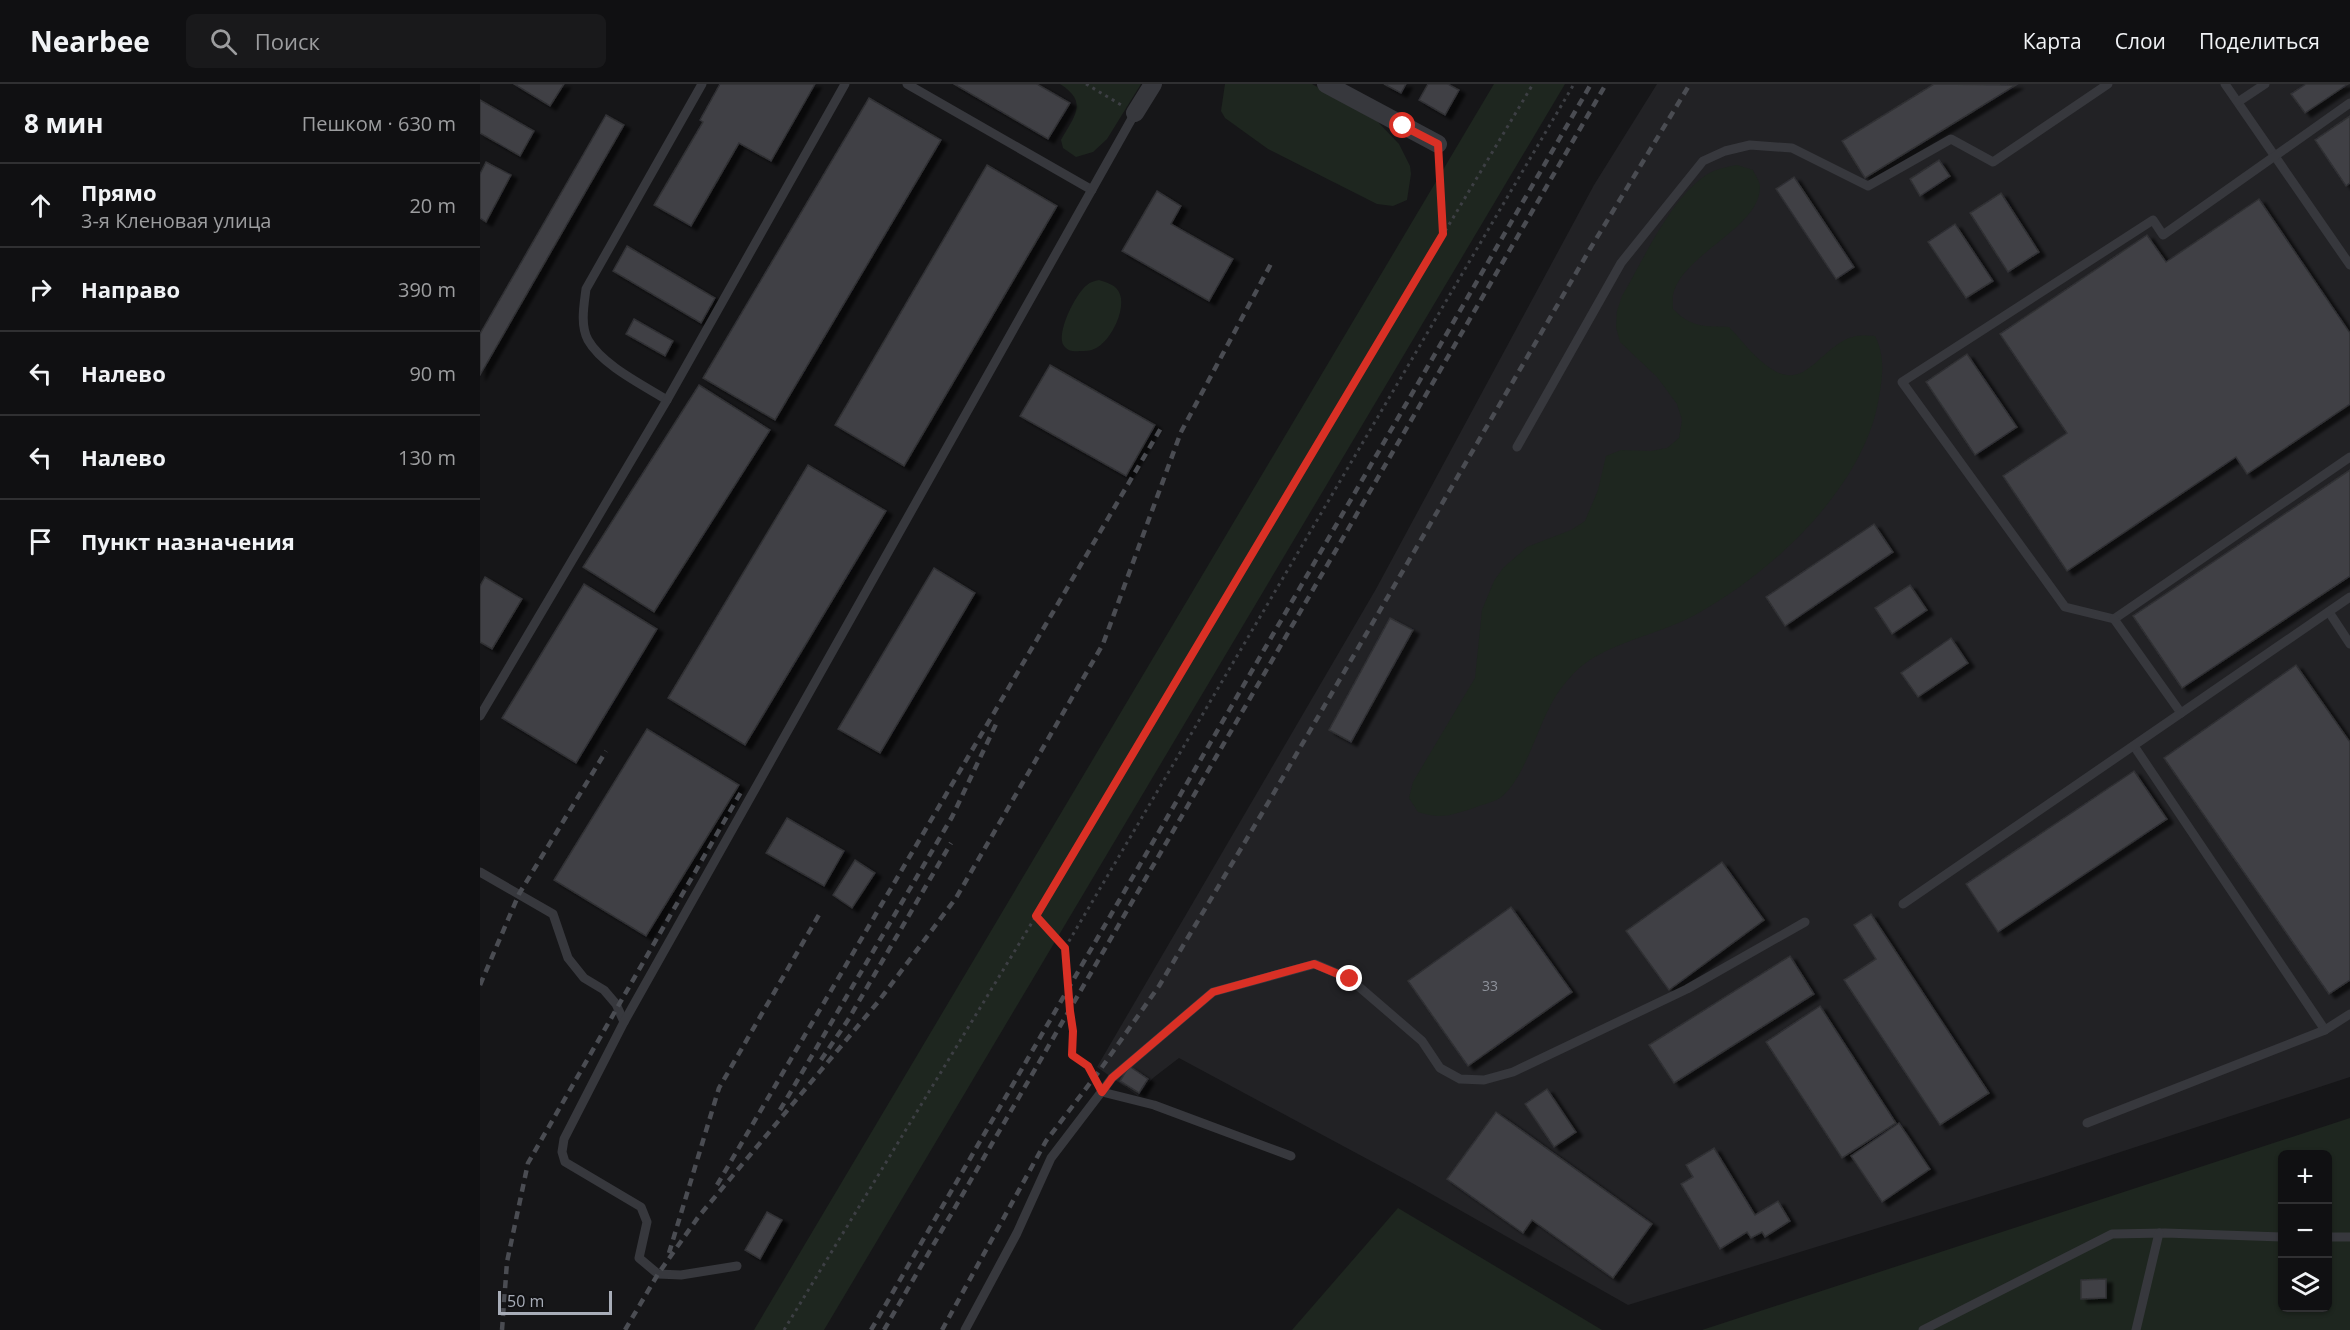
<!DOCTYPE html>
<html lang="ru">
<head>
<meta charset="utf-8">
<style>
  :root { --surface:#101012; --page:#19191b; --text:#f1f3f6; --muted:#9c9d9f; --line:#303032 }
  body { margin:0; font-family:"Open Sans",sans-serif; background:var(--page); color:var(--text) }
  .controls { position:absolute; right:18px; bottom:18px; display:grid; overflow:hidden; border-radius:9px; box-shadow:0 2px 4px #0004 }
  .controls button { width:54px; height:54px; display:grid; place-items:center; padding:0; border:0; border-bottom:2px solid var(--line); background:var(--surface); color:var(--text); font:30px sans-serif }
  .scale { position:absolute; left:18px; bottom:15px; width:114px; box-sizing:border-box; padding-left:6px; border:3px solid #a8adb8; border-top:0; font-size:16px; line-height:21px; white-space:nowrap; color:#a8adb8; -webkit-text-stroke:4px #111113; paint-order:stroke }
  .stop { position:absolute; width:18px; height:18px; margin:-14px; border:4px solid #d93025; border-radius:50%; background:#fff }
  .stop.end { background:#d93025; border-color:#fff; box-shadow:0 2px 6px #0008 }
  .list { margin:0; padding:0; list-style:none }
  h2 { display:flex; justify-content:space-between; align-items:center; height:78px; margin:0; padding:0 24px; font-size:26px }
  h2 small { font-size:20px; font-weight:400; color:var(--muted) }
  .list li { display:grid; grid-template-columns:39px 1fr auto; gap:18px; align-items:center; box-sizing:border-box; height:84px; padding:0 24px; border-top:2px solid var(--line) }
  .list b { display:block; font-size:22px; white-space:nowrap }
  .list p { margin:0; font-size:20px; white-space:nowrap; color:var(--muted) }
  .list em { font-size:20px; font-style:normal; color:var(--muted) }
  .icon { flex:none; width:33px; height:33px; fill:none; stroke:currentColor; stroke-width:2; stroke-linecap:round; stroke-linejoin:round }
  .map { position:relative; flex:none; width:1870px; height:1246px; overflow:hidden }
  header { display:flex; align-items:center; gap:36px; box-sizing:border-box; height:84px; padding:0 30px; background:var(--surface); border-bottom:2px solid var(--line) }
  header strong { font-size:28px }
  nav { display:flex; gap:33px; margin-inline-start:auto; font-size:21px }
  .search { width:420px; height:54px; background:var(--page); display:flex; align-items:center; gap:15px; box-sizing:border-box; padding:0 21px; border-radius:9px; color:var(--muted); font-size:22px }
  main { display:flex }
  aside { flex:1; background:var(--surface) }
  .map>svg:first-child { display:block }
</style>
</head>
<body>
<header>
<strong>Nearbee</strong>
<div class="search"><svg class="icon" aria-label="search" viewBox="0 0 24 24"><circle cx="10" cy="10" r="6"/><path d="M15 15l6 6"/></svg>Поиск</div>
<nav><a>Карта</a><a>Слои</a><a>Поделиться</a></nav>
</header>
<main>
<aside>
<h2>8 мин<small>Пешком · 630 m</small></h2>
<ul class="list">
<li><svg class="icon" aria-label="ahead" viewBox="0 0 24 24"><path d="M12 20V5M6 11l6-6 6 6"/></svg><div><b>Прямо</b><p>3-я Кленовая улица</p></div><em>20 m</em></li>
<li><svg class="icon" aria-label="right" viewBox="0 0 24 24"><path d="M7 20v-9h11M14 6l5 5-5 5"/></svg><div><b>Направо</b></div><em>390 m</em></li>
<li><svg class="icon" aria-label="left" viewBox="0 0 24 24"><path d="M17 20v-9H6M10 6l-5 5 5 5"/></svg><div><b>Налево</b></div><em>90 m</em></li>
<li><svg class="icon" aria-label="left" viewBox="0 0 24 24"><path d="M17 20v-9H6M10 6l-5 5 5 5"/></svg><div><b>Налево</b></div><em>130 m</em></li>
<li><svg class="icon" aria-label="arrive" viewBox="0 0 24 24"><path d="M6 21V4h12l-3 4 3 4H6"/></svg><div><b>Пункт назначения</b></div></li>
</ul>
</aside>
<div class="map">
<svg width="1870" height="1246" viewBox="0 0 1870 1246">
  <defs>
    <filter id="shadow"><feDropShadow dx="6" dy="4" stdDeviation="1.5" flood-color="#0009"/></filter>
  </defs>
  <rect width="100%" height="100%" fill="#161618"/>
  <path fill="#222225" d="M1177,0h693v993l-306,100 -416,128 -216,-122 -233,-125 -26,20 -15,18 -41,-29 279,-478 218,-404z"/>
  <g fill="#1e261f" fill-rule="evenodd">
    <path d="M580,0h81l-34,55 -14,13 -17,5 -13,-9 -2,-8c13,-23 28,-38 -1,-56z"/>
    <path d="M745,0h87l65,37 22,23 11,22 1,8 -4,26 -14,6 -16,-2 -109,-55 -43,-31 -4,-7z"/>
    <path d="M1014,0h71l-741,1246h-70z"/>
    <path d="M1257,81l16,5c2,5 7,11 7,17 0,40 -73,65 -86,104 -2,5 -1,12 -1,18 19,19 31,17 56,18 11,11 20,24 32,34 39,35 52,-3 82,-20 10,-6 20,-6 32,-5 10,20 8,39 4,61 -14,90 -107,176 -184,218 -38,21 -93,28 -122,59 -6,7 -14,16 -19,25 -16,26 -30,82 -54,99 -8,5 -20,7 -29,11 -23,7 -30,10 -53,3l-9,-14 4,-16 62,-104 7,-68 12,-29 9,-13 24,-21 44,-17 14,-9 13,-31 8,-34 15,-6 30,1 16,-3 12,-10 3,-18 -5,-16 -20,-27 -37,-35 -4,-15 1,-16 5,-15c23,-39 47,-95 84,-121 9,-6 21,-8 31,-10z"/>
    <path d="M619,196c6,2 13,4 17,8 15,14 -5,55 -22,61 -4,2 -9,2 -14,2 -6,1 -12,0 -16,-5 -9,-12 12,-53 23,-61 3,-3 8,-4 12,-5z"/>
    <path d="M1870,1034v212h-648zM1802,1070h46v154h-46z"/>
    <path d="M918,1124l204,122h-310z"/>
  </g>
  <g fill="#404145" stroke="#303034" stroke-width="1.5" filter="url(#shadow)">
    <path d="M34,0h50l-14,22z"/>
    <path d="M240,0h95l-44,77 -32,-18 -48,83 -37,-21 49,-83 -3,-2z"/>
    <path d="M474,0h83l33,19 -22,36z"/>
    <path d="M904,0h22l-5,9z"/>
    <path d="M948,0h20l11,6 -14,25 -26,-15z"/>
    <path d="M1454,0l82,1 -151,93 -23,-37z"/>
    <path d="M1826,0h42l-43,29 -14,-19z"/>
    <path d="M389,14l72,42 -166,280 -72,-42z"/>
    <path d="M0,16l54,31 -14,25 -40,-23z"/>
    <path d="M126,31l18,10 -144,250v-41z"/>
    <path d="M1870,32v67l-4,3 -31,-46z"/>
    <path d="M1459,76l11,16 -30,20 -10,-17z"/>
    <path d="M6,78l25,13 -25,47 -6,-4v-44z"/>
    <path d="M507,81l70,41 -153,260 -69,-41z"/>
    <path d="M1314,93l60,90 -18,12 -60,-90z"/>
    <path d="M677,107l24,15 -10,18 62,35 -24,42 -87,-50z"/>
    <path d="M1521,109l38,59 -31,20 -38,-59z"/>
    <path d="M1779,115l91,134v71l-103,70 -11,-17 -169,114 -64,-95 64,-43 -67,-99 147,-99 19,27z"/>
    <path d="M1475,140l38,57 -27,17 -38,-56z"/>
    <path d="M147,162l88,52 -14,25 -88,-52z"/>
    <path d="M154,235l39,22 -8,15 -39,-22z"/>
    <path d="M1487,270l50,73 -42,28 -49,-73z"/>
    <path d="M570,281l105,60 -29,51 -106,-60z"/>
    <path d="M219,301l71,45 -116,182 -71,-45z"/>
    <path d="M328,381l78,46 -141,234 -77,-47z"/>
    <path d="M1870,386v106l-168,112 -49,-72z"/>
    <path d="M1394,440l19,28 -108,74 -19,-29z"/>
    <path d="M454,484l41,25 -95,160 -42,-24z"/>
    <path d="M5,493l37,22 -30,50 -12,-7v-56z"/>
    <path d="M104,500l73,45 -81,134 -74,-45z"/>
    <path d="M1430,501l17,25 -35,24 -17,-26z"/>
    <path d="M910,534l23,12 -62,112 -22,-12z"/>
    <path d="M1471,554l17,25 -50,34 -17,-24z"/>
    <path d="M1816,581l54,77v238l-21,14 -165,-236z"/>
    <path d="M167,645l92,56 -93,151 -92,-56z"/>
    <path d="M1654,687l33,48 -169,113 -32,-48z"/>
    <path d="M307,734l57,33 -20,35 -58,-33z"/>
    <path d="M375,776l20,13 -23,35 -19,-13z"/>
    <path d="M1242,778l42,58 -95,70 -43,-59z"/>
    <path d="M1031,823l61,85 -104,74 -60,-85z"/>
    <path d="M1391,830l118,179 -49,32 -96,-145 32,-21 -22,-34z"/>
    <path d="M1310,872l24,38 -140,89 -25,-38z"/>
    <path d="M1340,922l76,117 -54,35 -76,-116z"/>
    <path d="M649,982l19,13 -9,14 -19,-12z"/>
    <path d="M1067,1005l29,43 -22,15 -29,-43z"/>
    <path d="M1016,1028l156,112 -39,54 -81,-58 -9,13 -76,-54z"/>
    <path d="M1419,1039l31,46 -48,33 -31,-46z"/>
    <path d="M1234,1064l41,67 23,-14 12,20 -25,16 -3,-5 -11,6 -4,-6 -27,17 -39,-65 12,-7 -7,-12z"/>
    <path d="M287,1128l15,8 -22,39 -15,-9z"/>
    <path d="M1626,1195v19l-25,1v-19z"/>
  </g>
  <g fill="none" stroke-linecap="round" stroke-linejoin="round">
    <g stroke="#3d3f44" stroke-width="3" stroke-dasharray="3 4.5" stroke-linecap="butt">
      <path d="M606,0l37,22"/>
      <path d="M959,74l4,74"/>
      <path d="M556,832l29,32 5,63 3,20 -1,24 16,12 8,14"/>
      <path d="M585,864l509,-864"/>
      <path d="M304,1246l252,-414 497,-832"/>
    </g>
    <g stroke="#37383d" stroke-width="9">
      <path d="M427,0l185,106"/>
      <path d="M1745,0l125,181"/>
      <path d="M1758,18l27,-18"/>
      <path d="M1870,19l-187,132 -10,-15 -251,162 163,225 49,12 236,-162"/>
      <path d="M187,316c-24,-15 -65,-35 -79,-60 -8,-15 -4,-35 -2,-51l116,-205"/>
      <path d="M1037,363l104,-184 82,-102 22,-10 25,-6 42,3 76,38 83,-47 42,23 115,-78"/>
      <path d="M1849,528l21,32"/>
      <path d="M1634,535l67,94"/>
      <path d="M0,632l187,-316 178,-316"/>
      <path d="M1654,662l191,284"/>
      <path d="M0,788l73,42 15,44 16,20 20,12 12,14 8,18"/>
      <path d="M1423,820l447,-307"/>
      <path d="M622,1008l52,13 137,51"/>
      <path d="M1607,1039l238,-93 25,-16"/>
      <path d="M1848,1153h22"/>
      <path d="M257,1182l-56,9 -23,-1 -19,-16 8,-36 -6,-15 -76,-45 -3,-10 2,-13 60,-117 511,-909"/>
      <path d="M485,1246l52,-97 34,-75 61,-80 101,-86 102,-28 35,15 72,62 18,27 20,11 24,1 29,-8 174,-83 118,-67"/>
      <path d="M1443,1246l189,-96 53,-1 117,4"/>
      <path d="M1656,1246l23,-97"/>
    </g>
    <g stroke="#37383d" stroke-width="18">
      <path d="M846,0l112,60"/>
      <path d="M655,29l18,-29"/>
    </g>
    <g stroke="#4a4c52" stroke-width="4.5" stroke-dasharray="8 6" stroke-linecap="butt">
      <path d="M0,901l39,-91 87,-143"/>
      <path d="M341,976l27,-40 103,-177"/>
      <path d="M300,1026l172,-293 46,-97"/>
      <path d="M237,1101l444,-757"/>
      <path d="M189,1169l50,-165 101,-175"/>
      <path d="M22,1246l5,-68 21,-99 213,-371"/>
      <path d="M145,1246l33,-56 41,-58 179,-214 78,-104 147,-254 78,-212 92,-172"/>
      <path d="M391,1246l720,-1246"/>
      <path d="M404,1246l722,-1246"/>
      <path d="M462,1246l104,-189 54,-71 59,-84 102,-171 329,-566 100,-165"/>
    </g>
  </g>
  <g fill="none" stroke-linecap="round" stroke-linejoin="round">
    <path stroke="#d93025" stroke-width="8" d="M870,895l-36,-15 -101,28 -101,86 -10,14 -14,-26 -16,-11 1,-24 -3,-20 -5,-63 -29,-32 407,-682 -5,-90 -35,-18"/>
  </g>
  <g text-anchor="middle" stroke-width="4.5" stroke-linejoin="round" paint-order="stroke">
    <g font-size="14" fill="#8e929b">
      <text x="1010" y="907">33</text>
    </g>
  </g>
</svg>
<div class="controls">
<button>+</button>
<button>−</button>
<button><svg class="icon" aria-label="layers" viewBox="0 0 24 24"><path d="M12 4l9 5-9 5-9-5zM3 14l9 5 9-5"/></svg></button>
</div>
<div class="scale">50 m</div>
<div class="stop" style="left:923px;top:42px"></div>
<div class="stop end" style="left:870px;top:895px"></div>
</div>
</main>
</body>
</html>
